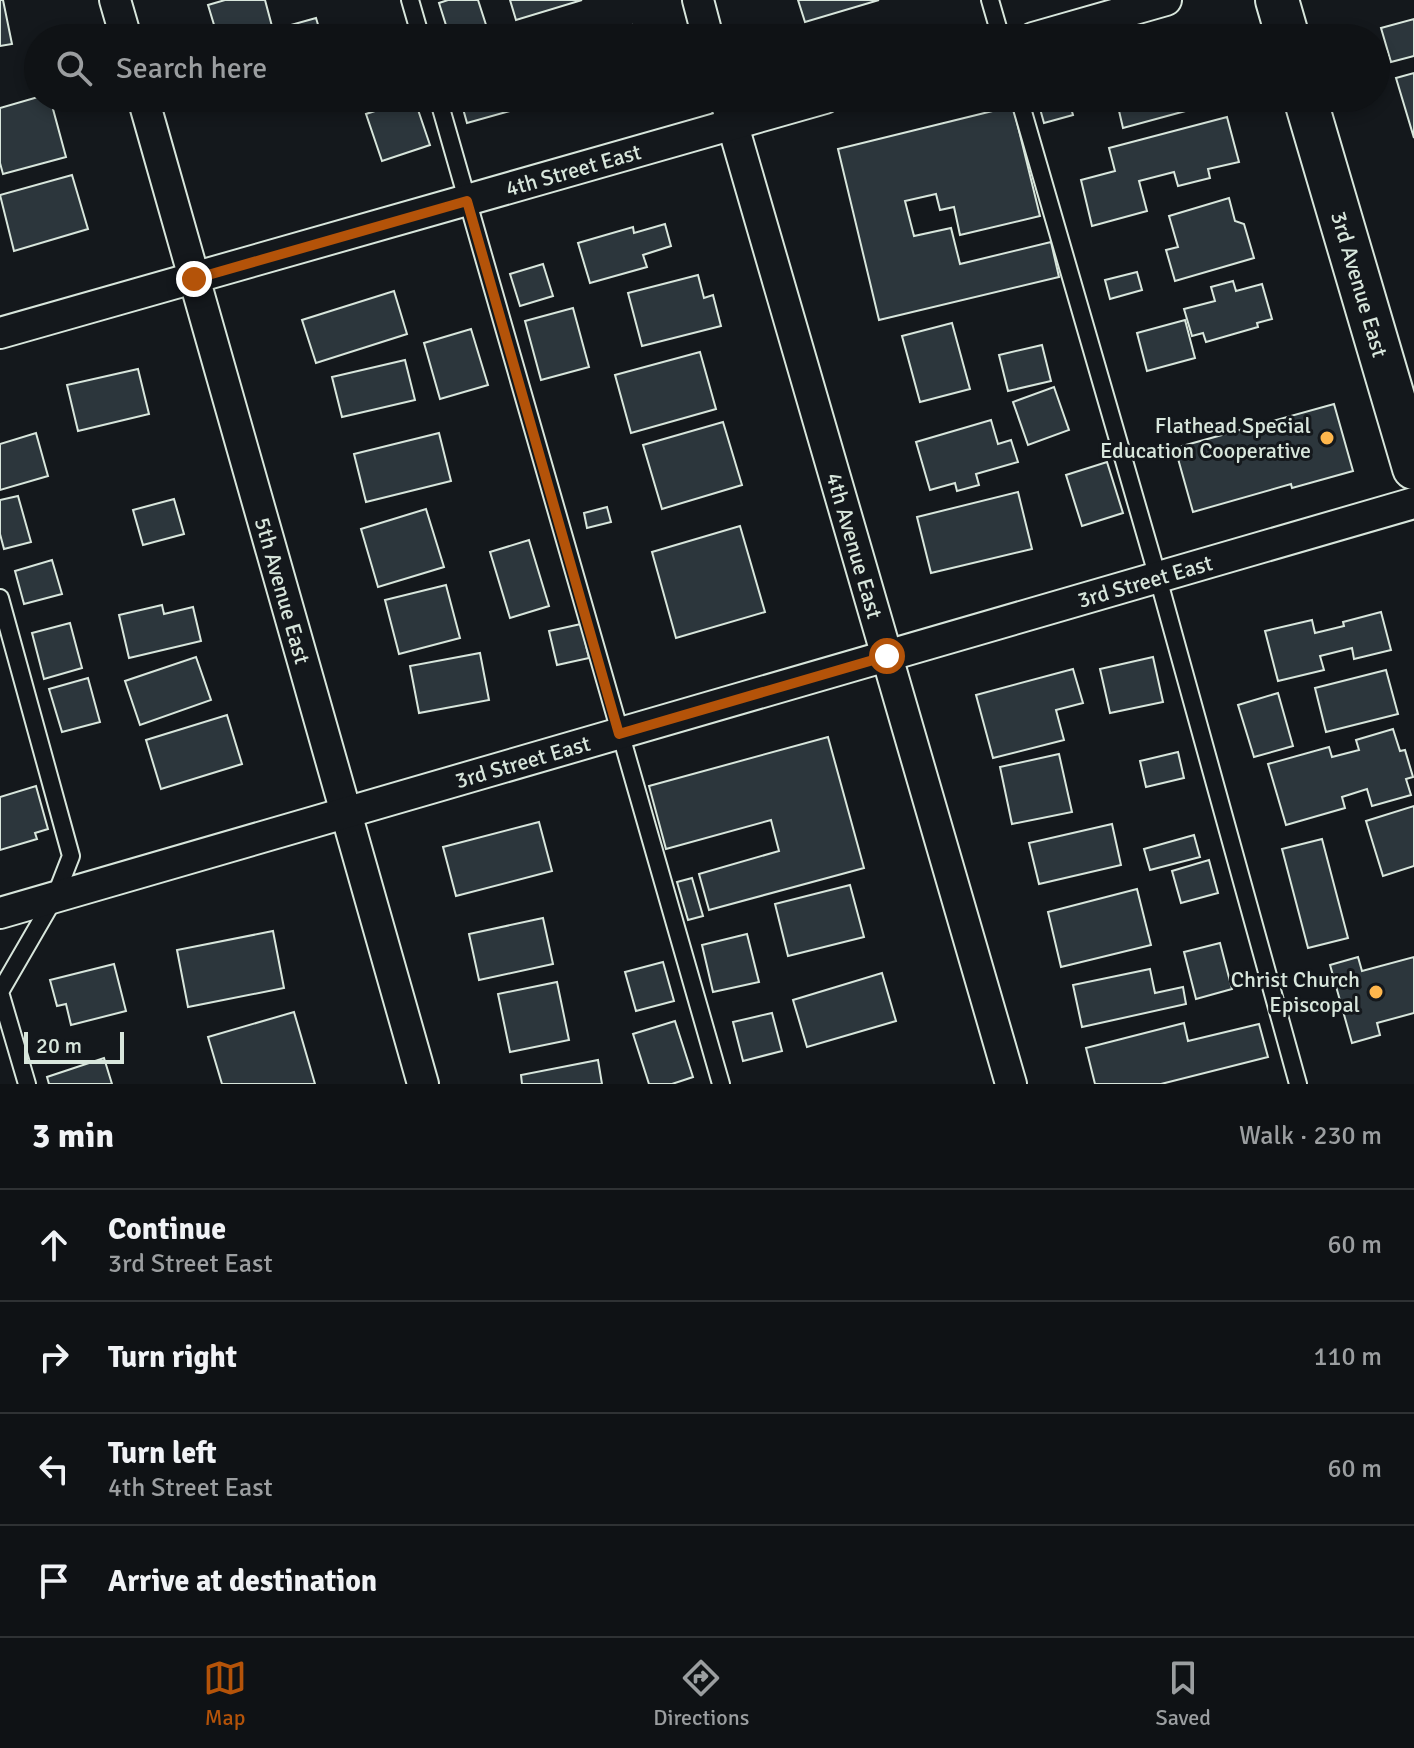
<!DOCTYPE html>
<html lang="en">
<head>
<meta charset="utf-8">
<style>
  :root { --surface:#0f1215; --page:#181b1e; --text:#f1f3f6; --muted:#9b9ea0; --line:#2f3234; --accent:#b45309 }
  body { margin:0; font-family:Signika,sans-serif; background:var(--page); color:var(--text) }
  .scale { position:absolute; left:24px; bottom:20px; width:100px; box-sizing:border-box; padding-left:8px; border:4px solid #d8e6dc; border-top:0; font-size:22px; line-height:28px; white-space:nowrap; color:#d8e6dc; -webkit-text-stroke:6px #14181c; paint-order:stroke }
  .stop { position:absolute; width:24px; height:24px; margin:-18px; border:6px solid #b45309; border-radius:50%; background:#fff }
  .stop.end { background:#b45309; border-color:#fff; box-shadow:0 2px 8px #0008 }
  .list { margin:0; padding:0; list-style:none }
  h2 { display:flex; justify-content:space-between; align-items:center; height:104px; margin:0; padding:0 32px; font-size:34px }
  h2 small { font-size:26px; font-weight:400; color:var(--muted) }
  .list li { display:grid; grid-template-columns:52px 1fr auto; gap:24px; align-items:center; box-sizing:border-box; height:112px; padding:0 32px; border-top:2px solid var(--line) }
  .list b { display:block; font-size:30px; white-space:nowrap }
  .list p { margin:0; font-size:26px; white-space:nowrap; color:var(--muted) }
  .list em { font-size:26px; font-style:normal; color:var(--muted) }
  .icon { flex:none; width:44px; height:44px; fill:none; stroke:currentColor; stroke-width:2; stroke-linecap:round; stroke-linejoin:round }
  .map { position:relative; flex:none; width:1414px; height:1084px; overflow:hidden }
  .search { position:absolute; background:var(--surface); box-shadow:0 4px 12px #0003; left:24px; right:24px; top:24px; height:88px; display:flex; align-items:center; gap:20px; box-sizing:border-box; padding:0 28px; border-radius:44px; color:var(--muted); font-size:30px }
  .sheet { height:552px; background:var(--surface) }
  nav { display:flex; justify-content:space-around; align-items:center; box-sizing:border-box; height:112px; border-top:2px solid var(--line); background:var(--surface); font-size:22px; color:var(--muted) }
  nav a { display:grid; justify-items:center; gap:4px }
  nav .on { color:var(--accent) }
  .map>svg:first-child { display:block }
</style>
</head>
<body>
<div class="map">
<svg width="1414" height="1084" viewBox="0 0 1414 1084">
  <rect width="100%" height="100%" fill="#14181c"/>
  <g fill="#2c363c" stroke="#d8e6dc" stroke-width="2">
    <path d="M0,0h3l9,44 -12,2z"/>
    <path d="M225,0h40l8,30 43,-12 6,20h-104l-10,-33z"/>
    <path d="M448,0h30l10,31 -21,7h-17l-11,-35z"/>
    <path d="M510,0h72l-66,20z"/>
    <path d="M798,0h81l-74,22z"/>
    <path d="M1414,19v37l-23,6 -10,-34z"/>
    <path d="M632,25l4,13h-51z"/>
    <path d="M1414,73v65l-18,-60z"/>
    <path d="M38,97l12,1 16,59 -63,17 -3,-11v-55z"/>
    <path d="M235,98h33l-30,9z"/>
    <path d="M414,98l16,47 -48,16 -16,-47z"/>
    <path d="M460,98h47l3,13 -43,12z"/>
    <path d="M520,98h36l-33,10z"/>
    <path d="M1037,98h31l5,17 -29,8z"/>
    <path d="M1116,98h98l1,5 -92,25z"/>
    <path d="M1013,106l27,110 -80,19 -6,-28 -14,3 -4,-16 -31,7 9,35 37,-8 9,36 91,-22 8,35 -180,43 -41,-171z"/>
    <path d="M1227,117l12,45 -31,7 2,9 -32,8 -4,-14 -35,9 8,30 -55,15 -11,-46 34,-9 -6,-23z"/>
    <path d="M72,175l16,54 -74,22 -14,-56z"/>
    <path d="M1229,198l6,23 9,3 10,34 -79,23 -9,-31 12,-3 -9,-31z"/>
    <path d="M665,224l6,22 -28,9 4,12 -57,16 -12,-40 55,-16 1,6z"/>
    <path d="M543,264l10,32 -33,10 -10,-32z"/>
    <path d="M1137,272l5,18 -32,9 -5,-19z"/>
    <path d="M698,275l6,23 9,-3 8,31 -79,20 -14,-53z"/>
    <path d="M1233,281l3,10 26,-7 10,35 -15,4 1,4 -52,15 -3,-9 -11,3 -8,-27 31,-8 -4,-14z"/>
    <path d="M394,291l13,43 -91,29 -14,-43z"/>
    <path d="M573,308l16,59 -48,13 -16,-59z"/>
    <path d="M1185,320l10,38 -48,13 -10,-38z"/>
    <path d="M952,323l18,66 -50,13 -18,-66z"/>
    <path d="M471,329l17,56 -48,14 -16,-56z"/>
    <path d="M1042,345l9,36 -43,10 -9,-36z"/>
    <path d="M700,352l16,57 -85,24 -16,-58z"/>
    <path d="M405,360l10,40 -73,17 -10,-40z"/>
    <path d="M138,369l11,45 -71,17 -11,-46z"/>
    <path d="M1054,387l15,43 -41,15 -15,-43z"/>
    <path d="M1334,404l19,67 -61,17 -1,-4 -98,28 -18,-64z"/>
    <path d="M991,420l7,24 13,-4 7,22 -42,12 3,11 -22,6 -2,-8 -25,7 -14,-48z"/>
    <path d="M723,422l19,63 -80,24 -19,-64z"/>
    <path d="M36,433l12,43 -48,14v-46z"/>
    <path d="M439,433l12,48 -85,21 -12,-48z"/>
    <path d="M1107,462l16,51 -41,13 -16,-51z"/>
    <path d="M1018,492l14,57 -101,24 -14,-56z"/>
    <path d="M18,496l13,46 -27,7 -4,-15v-34z"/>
    <path d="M174,499l10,35 -41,11 -10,-35z"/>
    <path d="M607,507l4,15 -24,6 -3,-15z"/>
    <path d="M426,509l18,58 -66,20 -17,-58z"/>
    <path d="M740,526l25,86 -89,26 -24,-86z"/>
    <path d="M529,540l20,66 -39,12 -20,-66z"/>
    <path d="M52,560l10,34 -38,10 -9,-33z"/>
    <path d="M446,585l14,53 -61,16 -14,-54z"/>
    <path d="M162,605l2,9 29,-7 8,34 -72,17 -10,-43z"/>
    <path d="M1381,612l10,38 -37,9 -2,-11 -32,8 4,14 -46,11 -13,-50 47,-11 3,13 29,-7 -1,-4z"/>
    <path d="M70,623l12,45 -38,11 -12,-46z"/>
    <path d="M581,624l8,34 -32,7 -8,-34z"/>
    <path d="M480,653l9,47 -70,13 -9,-47z"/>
    <path d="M196,657l15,43 -71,25 -15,-44z"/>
    <path d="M1153,657l10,45 -53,11 -10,-44z"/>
    <path d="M1073,669l10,34 -27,7 8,30 -71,18 -17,-63z"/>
    <path d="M1386,670l12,44 -72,18 -11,-44z"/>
    <path d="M88,678l12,44 -38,10 -13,-43z"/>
    <path d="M1278,693l15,53 -39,11 -16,-52z"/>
    <path d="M227,715l15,49 -81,25 -15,-49z"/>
    <path d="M1393,729l7,22 5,-1 8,27 -7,2 5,16 -39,11 -5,-17 -25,8 3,11 -59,17 -18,-61 61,-17 3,10 27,-7 -3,-10z"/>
    <path d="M828,737l36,131 -155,42 -10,-36 80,-23 -8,-31 -105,29 -17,-63z"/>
    <path d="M1178,752l6,26 -38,9 -6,-26z"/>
    <path d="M1059,754l13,58 -60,12 -12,-57z"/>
    <path d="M36,786l12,43 -13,4 2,6 -37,11v-53z"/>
    <path d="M1414,806v60l-31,10 -17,-55z"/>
    <path d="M539,822l13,49 -96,25 -13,-49z"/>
    <path d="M1112,824l9,41 -82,19 -10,-41z"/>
    <path d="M1194,835l6,22 -50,13 -6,-21z"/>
    <path d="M1322,839l26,99 -40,10 -26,-99z"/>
    <path d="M1209,860l9,33 -37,10 -9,-32z"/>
    <path d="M692,878l11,38 -15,4 -11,-38z"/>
    <path d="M850,885l14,52 -76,19 -13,-52z"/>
    <path d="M1137,889l14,56 -90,22 -13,-55z"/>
    <path d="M543,918l10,46 -74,16 -10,-46z"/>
    <path d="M273,931l11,57 -96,19 -11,-57z"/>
    <path d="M747,934l12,48 -46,10 -11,-47z"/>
    <path d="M1220,943l12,46 -36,10 -12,-47z"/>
    <path d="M1358,957l4,14 52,-14v56l-37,10 3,12 -28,8 -22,-78z"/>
    <path d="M663,962l11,39 -38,10 -11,-39z"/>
    <path d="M114,964l12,47 -55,14 -5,-21 -9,2 -7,-26z"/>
    <path d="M1150,969l5,24 28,-6 3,17 -104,23 -9,-42z"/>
    <path d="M882,973l14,48 -89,26 -14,-47z"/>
    <path d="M557,982l12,58 -59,12 -12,-58z"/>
    <path d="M294,1012l21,72h-93l-14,-47z"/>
    <path d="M772,1013l10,38 -39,10 -10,-39z"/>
    <path d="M675,1021l18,56 -21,7h-23l-16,-50z"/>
    <path d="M1184,1023l4,18 71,-17 9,33 -107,27h-66l-9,-36z"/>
    <path d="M104,1058l8,26h-63l-2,-7z"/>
    <path d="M598,1060l4,24h-80l-1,-9z"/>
  </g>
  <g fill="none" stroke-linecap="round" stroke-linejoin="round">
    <defs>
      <g id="lane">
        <path d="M410,0l11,38"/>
        <path d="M990,0l11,38"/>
        <path d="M438,98l283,986"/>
        <path d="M1019,98l139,480 140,506"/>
        <path d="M0,598l71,258 -16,41 -55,95 27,92"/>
      </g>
      <g id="street">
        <path d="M115,0l11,38"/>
        <path d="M698,0l10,38"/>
        <path d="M1033,38l133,-38"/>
        <path id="s1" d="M143,98l280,986"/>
        <path id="s2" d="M725,98l286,986"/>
        <path id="s3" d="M0,333l825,-235"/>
        <path id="s4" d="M0,913l1414,-410"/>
      </g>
      <g id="secondary">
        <path d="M1277,0l11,38"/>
        <path id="s5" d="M1305,98l109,370"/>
      </g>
    </defs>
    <use href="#lane" stroke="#d8e6dc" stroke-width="20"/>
    <use href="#street" stroke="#d8e6dc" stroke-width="34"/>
    <use href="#secondary" stroke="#d8e6dc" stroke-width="46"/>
    <use href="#lane" stroke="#14181c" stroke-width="16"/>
    <use href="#street" stroke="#14181c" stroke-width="30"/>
    <use href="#secondary" stroke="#14181c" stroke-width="42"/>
  </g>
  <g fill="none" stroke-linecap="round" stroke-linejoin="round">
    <path stroke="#b45309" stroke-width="10" d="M194,279l273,-78 152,533 268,-78"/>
  </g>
  <g fill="#ffb74d" stroke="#14181c" stroke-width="3">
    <circle cx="1327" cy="438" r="8"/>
    <circle cx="1376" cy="992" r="8"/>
  </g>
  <g text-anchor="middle" stroke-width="6" stroke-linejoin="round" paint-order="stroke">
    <g font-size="22" fill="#d8e6dc" stroke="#14181c">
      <text dy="8" stroke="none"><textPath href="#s3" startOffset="596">4th Street East</textPath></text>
      <text dy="8" stroke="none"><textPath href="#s5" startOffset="194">3rd Avenue East</textPath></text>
      <text dy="8" stroke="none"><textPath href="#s2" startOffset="466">4th Avenue East</textPath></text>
      <text dy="8" stroke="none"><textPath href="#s4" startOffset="1192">3rd Street East</textPath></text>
      <text dy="8" stroke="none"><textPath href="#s1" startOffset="512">5th Avenue East</textPath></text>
      <text dy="8" stroke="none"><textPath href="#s4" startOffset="544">3rd Street East</textPath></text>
    </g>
    <g font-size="22" fill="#d8e6dc" stroke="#14181c" text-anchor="end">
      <text x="1311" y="433">Flathead Special<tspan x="1311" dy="25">Education Cooperative</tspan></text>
      <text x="1360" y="987">Christ Church<tspan x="1360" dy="25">Episcopal</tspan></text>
    </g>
  </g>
</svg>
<div class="scale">20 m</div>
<div class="stop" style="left:887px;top:656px"></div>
<div class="stop end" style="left:194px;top:279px"></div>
<div class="search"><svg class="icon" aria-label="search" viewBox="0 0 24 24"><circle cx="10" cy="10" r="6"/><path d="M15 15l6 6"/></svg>Search here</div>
</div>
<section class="sheet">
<h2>3 min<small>Walk · 230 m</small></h2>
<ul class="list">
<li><svg class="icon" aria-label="ahead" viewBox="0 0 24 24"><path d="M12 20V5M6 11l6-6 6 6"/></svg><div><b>Continue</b><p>3rd Street East</p></div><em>60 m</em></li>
<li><svg class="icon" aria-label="right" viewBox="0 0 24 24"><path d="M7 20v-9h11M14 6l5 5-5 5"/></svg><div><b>Turn right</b></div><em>110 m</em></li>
<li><svg class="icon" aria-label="left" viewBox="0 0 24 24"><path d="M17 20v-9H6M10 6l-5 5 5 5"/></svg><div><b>Turn left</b><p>4th Street East</p></div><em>60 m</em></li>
<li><svg class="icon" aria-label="arrive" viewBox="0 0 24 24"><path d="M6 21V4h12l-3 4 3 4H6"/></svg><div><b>Arrive at destination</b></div></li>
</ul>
</section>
<nav>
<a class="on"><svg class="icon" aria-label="map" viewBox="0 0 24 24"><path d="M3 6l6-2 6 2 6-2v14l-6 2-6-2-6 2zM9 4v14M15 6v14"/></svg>Map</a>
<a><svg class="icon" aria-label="directions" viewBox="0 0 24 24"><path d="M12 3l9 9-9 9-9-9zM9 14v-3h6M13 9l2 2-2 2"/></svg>Directions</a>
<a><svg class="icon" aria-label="saved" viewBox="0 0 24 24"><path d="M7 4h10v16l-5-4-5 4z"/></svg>Saved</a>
</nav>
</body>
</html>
